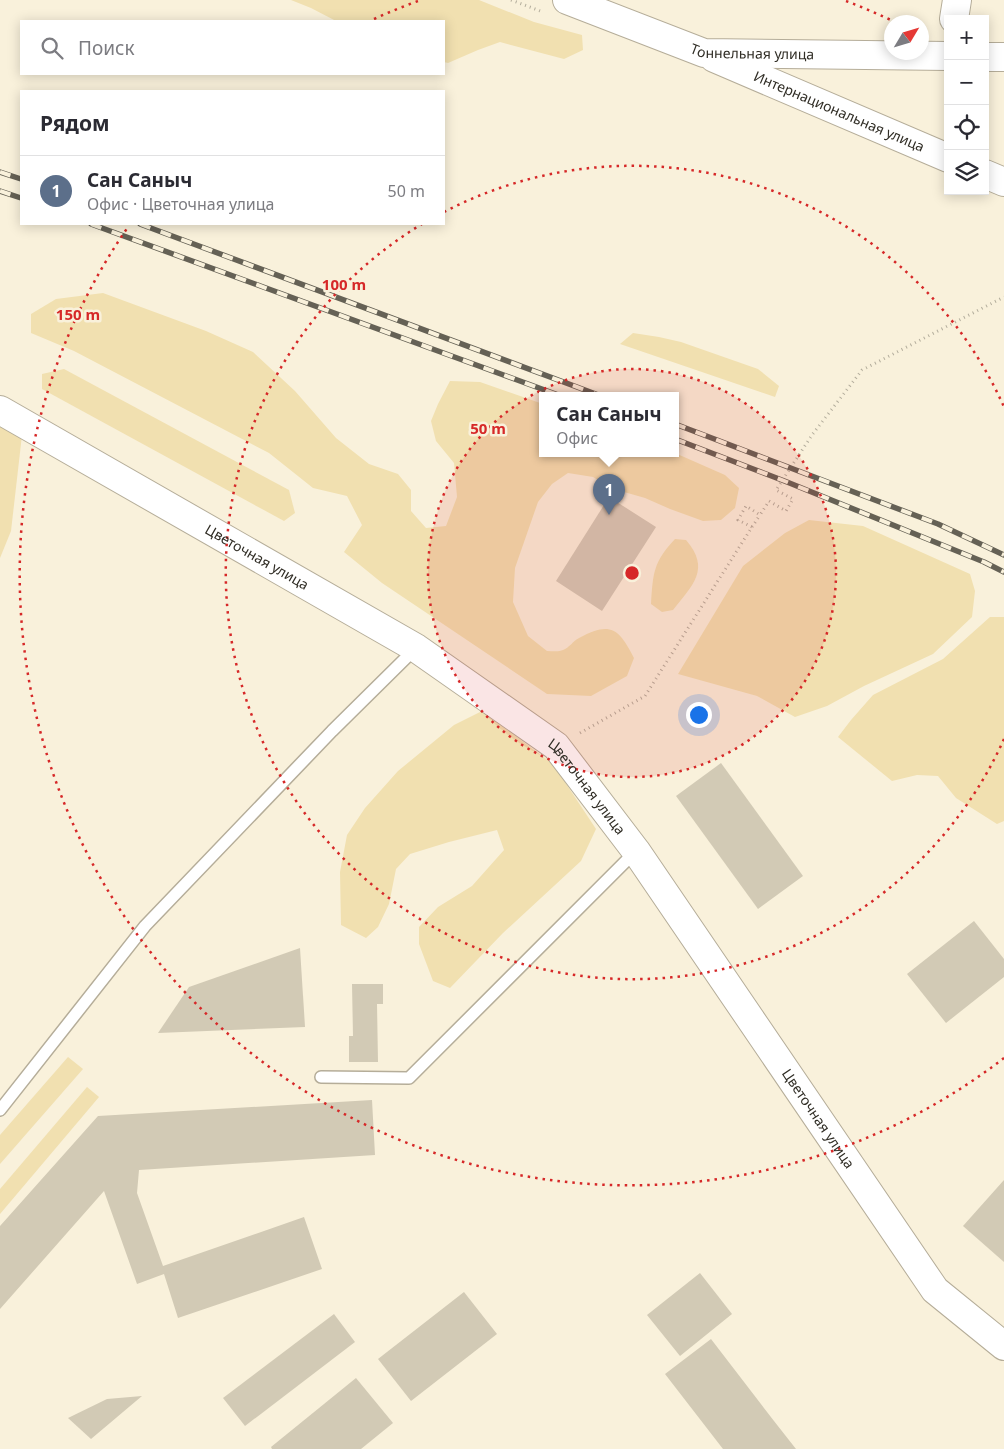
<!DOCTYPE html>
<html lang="ru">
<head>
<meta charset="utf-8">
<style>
  :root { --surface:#fff; --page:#f7f7f7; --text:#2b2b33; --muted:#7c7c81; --line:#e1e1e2; --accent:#2563eb }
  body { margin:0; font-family:"Noto Sans",sans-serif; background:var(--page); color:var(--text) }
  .controls { position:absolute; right:15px; top:15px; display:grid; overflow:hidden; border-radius:0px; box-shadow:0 2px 12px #0003 }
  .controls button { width:45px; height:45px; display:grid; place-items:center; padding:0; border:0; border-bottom:1px solid var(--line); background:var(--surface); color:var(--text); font:25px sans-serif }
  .compass { position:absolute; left:884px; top:15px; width:45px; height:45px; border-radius:50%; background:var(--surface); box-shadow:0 2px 12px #0003; rotate:52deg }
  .you { position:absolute; left:698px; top:714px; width:18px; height:18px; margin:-12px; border:4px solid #fff; border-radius:50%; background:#1a73e8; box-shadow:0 0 0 8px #1a73e833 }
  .badge { display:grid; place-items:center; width:32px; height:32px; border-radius:50%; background:var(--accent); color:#fff; font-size:16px; font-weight:700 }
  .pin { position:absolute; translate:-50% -41px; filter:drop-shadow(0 1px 2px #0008) }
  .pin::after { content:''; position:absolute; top:26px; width:18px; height:15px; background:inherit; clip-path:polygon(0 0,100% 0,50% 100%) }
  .popup { position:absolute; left:539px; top:392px; width:140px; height:65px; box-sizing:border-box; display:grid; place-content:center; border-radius:0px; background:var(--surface); filter:drop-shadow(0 1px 4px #0005); font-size:16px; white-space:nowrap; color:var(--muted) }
  .popup b { font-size:19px; color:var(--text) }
  .popup::after { content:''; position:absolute; left:50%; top:100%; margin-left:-10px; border:10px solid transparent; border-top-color:var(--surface) }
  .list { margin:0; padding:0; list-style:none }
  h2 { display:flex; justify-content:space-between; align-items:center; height:65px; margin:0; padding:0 20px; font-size:21px }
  h2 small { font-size:16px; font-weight:400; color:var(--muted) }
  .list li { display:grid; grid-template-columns:32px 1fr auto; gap:15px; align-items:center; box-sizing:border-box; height:70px; padding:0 20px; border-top:1px solid var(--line) }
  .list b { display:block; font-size:19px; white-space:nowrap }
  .list p { margin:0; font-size:16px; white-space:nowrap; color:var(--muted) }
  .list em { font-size:16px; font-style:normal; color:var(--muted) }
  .icon { flex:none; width:28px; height:28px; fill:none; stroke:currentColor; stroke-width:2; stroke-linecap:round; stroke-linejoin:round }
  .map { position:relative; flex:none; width:1004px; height:1449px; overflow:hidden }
  .search { position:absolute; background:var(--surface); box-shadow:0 2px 12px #0003; left:20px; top:20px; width:425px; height:55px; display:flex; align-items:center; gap:12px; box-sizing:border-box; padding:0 18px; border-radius:0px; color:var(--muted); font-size:19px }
  .panel { position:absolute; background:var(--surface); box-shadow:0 2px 12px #0003; left:20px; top:90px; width:425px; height:135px; border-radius:0px }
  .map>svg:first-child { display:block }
</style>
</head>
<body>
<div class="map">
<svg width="1004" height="1449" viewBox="0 0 1004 1449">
  <rect width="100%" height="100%" fill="#f9f1db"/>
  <g fill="#f1e0b0">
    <path d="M291,0h188l55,22 48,13 1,15 -19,9 -64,-17 -22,8 -30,13 -4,-1v-41h-108l-25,-13z"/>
    <path d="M103,293l103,38 47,21 42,39 41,47 33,26 29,10 13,16v21l15,17 20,-2 11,-29 -3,-34 -18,-22 -5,-20 7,-17 12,-23 30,1 63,22v50l132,-1 50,22 14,13 -4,20 -14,12 -18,1 -33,-12 -25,-11 -35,-10 -17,-11 -25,-4 -16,11 -14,18 -23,66 -2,34 15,34 19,15c5,0 12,1 16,-1 6,-2 10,-9 16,-12 31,-17 40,-10 55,20l-7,18 -36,20 -44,-2 -165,-111 -38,-31 18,-27 -15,-29 -34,-8 -44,-35 -195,-102 -43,-18v-19l25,-15z"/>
    <path d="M633,333l26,4 22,5 77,27 21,17 -4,11 -155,-53z"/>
    <path d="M64,369l225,121 6,23 -11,8 -242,-132v-15z"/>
    <path d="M0,425l22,10 -11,96 -11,27z"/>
    <path d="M809,520l54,6 107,48 5,17 -3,26 -39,37 -69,32 -37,20 -32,11 -38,-21 -79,-22 65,-108 42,-33z"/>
    <path d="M675,539l11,1c25,29 7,45 -13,70l-11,2 -11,-8c2,-30 2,-42 24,-65z"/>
    <path d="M990,617h14v204l-7,3 -41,-26 -18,-22 -21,-1 -25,6 -54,-44 13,-17 22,-25 70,-36z"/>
    <path d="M482,711l71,53 43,65 -15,32 -78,72 -53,55 -17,-7 -14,-37v-17l19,-20 34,-21 32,-36 -7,-20 -48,12 -39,12 -14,15 -7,35 -11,23 -12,11 -25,-13 -1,-53 7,-37 18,-27 33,-37 56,-46z"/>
    <path d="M68,1057l15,12 -83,95v-29z"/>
    <path d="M87,1087l12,10 -99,117v-25z"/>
  </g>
  <g fill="#d2cab5">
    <path d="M609,497l47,30 -54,84 -46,-30z"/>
    <path d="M721,763l82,113 -45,33 -82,-113z"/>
    <path d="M974,921l30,38v18l-58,46 -39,-49z"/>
    <path d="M300,948l5,79 -147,6 31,-46z"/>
    <path d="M352,984h31v20h-6l1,58h-29v-26h4z"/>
    <path d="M372,1100l3,55 -236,15 -2,23 26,73 141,-49 18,52 -144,49 -14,-44 -27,10 -33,-93 -104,118v-83l98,-110z"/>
    <path d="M1004,1180v82l-41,-36z"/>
    <path d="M700,1273l32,41 -52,42 -33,-41z"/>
    <path d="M464,1292l33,42 -86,67 -33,-42z"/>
    <path d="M334,1314l21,28 -110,84 -22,-28z"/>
    <path d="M711,1339l63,82 22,28h-73l-58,-75z"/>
    <path d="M356,1378l37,45 -32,26h-89l-1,-2z"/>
    <path d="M142,1396l-51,43 -23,-21 39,-19z"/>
  </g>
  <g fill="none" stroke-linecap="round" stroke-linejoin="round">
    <defs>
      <g id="lane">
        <path d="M321,1077l88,1 227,-227"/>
        <path d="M0,1110l145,-184 187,-195 84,-83"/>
      </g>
      <g id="secondary">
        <path id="s1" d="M567,0l137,53 244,3"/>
        <path d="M954,19l3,-19"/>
        <path d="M985,57h19"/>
        <path id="s2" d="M714,58l234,100"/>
        <path d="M985,174l19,8"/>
        <path id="s3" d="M0,410l416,238 140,98 80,105 299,439 69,56"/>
      </g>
    </defs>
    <use href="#lane" stroke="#b5ad99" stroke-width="14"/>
    <use href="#secondary" stroke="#b5ad99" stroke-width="30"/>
    <g stroke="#b3ad9c" stroke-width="3" stroke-dasharray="1 4" stroke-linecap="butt">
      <path d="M511,0l32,12"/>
      <path d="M752,527l8,-12"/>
      <path d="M580,733l65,-37 107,-169 -14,-7 8,-14 14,9 9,-14 17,10 7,-12 -17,-9 36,-55 50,-65 142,-73"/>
    </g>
    <use href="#lane" stroke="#fff" stroke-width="11"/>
    <use href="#secondary" stroke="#fff" stroke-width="28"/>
    <defs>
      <g id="rail">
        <path d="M0,172l21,7"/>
        <path d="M0,191l21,7"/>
        <path d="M91,224l470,172"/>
        <path d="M140,224l461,172"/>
        <path d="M675,424l263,100 66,31"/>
        <path d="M675,439l112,43 197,80 20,10"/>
      </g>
    </defs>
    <use href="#rail" stroke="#656155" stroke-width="5.5"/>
    <use href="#rail" stroke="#f9f1db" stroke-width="4" stroke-dasharray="11" stroke-linecap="butt"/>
  </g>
  <circle cx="632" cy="573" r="204" fill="#d62828" fill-opacity=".12"/>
  <g fill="none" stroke="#d62828" stroke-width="2.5" stroke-dasharray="2.5 5">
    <circle cx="632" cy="573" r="204"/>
    <path d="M1004 739A407 407 0 1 1 422 224M444 212A407 407 0 0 1 1004 407"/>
    <path d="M1004 1058A611 611 0 0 1 128 227M374 19A611 611 0 0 1 418 1M846 1A611 611 0 0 1 895 22"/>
  </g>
  <g text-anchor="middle" stroke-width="5" stroke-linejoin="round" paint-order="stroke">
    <g font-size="14" fill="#302d25" stroke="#f9f1db">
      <text dy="5" stroke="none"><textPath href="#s1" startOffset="195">Тоннельная улица</textPath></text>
      <text dy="5" stroke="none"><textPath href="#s2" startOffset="136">Интернациональная улица</textPath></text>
      <text dy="5" stroke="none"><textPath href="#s3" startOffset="296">Цветочная улица</textPath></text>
      <text dy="5" stroke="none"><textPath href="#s3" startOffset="701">Цветочная улица</textPath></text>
      <text dy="5" stroke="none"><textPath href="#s3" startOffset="1106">Цветочная улица</textPath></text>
    </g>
  </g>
  <circle cx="632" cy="573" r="8" fill="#d62828" stroke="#f9f1db" stroke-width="2.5"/>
  <g font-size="15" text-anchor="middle" font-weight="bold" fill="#d62828" stroke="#f9f1db" stroke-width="5" stroke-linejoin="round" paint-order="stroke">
    <text x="344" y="290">100 m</text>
    <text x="78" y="320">150 m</text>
    <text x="488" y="434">50 m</text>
  </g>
</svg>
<div class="controls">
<button>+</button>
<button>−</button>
<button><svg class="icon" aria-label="locate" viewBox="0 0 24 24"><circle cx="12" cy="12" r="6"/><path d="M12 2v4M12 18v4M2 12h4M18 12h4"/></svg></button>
<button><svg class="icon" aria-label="layers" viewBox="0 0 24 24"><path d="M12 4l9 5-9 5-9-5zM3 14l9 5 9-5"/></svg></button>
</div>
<svg class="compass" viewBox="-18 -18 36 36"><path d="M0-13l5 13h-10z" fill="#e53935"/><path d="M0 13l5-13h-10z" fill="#7c7c81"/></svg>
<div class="you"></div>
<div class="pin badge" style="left:609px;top:515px;background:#5c6f8a">1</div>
<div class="popup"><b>Сан Саныч</b>Офис</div>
<div class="search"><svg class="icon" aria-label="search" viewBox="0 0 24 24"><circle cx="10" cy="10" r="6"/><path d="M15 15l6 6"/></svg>Поиск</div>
<section class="panel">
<h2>Рядом<small></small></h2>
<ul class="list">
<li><span class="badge" style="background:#5c6f8a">1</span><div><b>Сан Саныч</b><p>Офис · Цветочная улица</p></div><em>50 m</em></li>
</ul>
</section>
</div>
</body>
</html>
